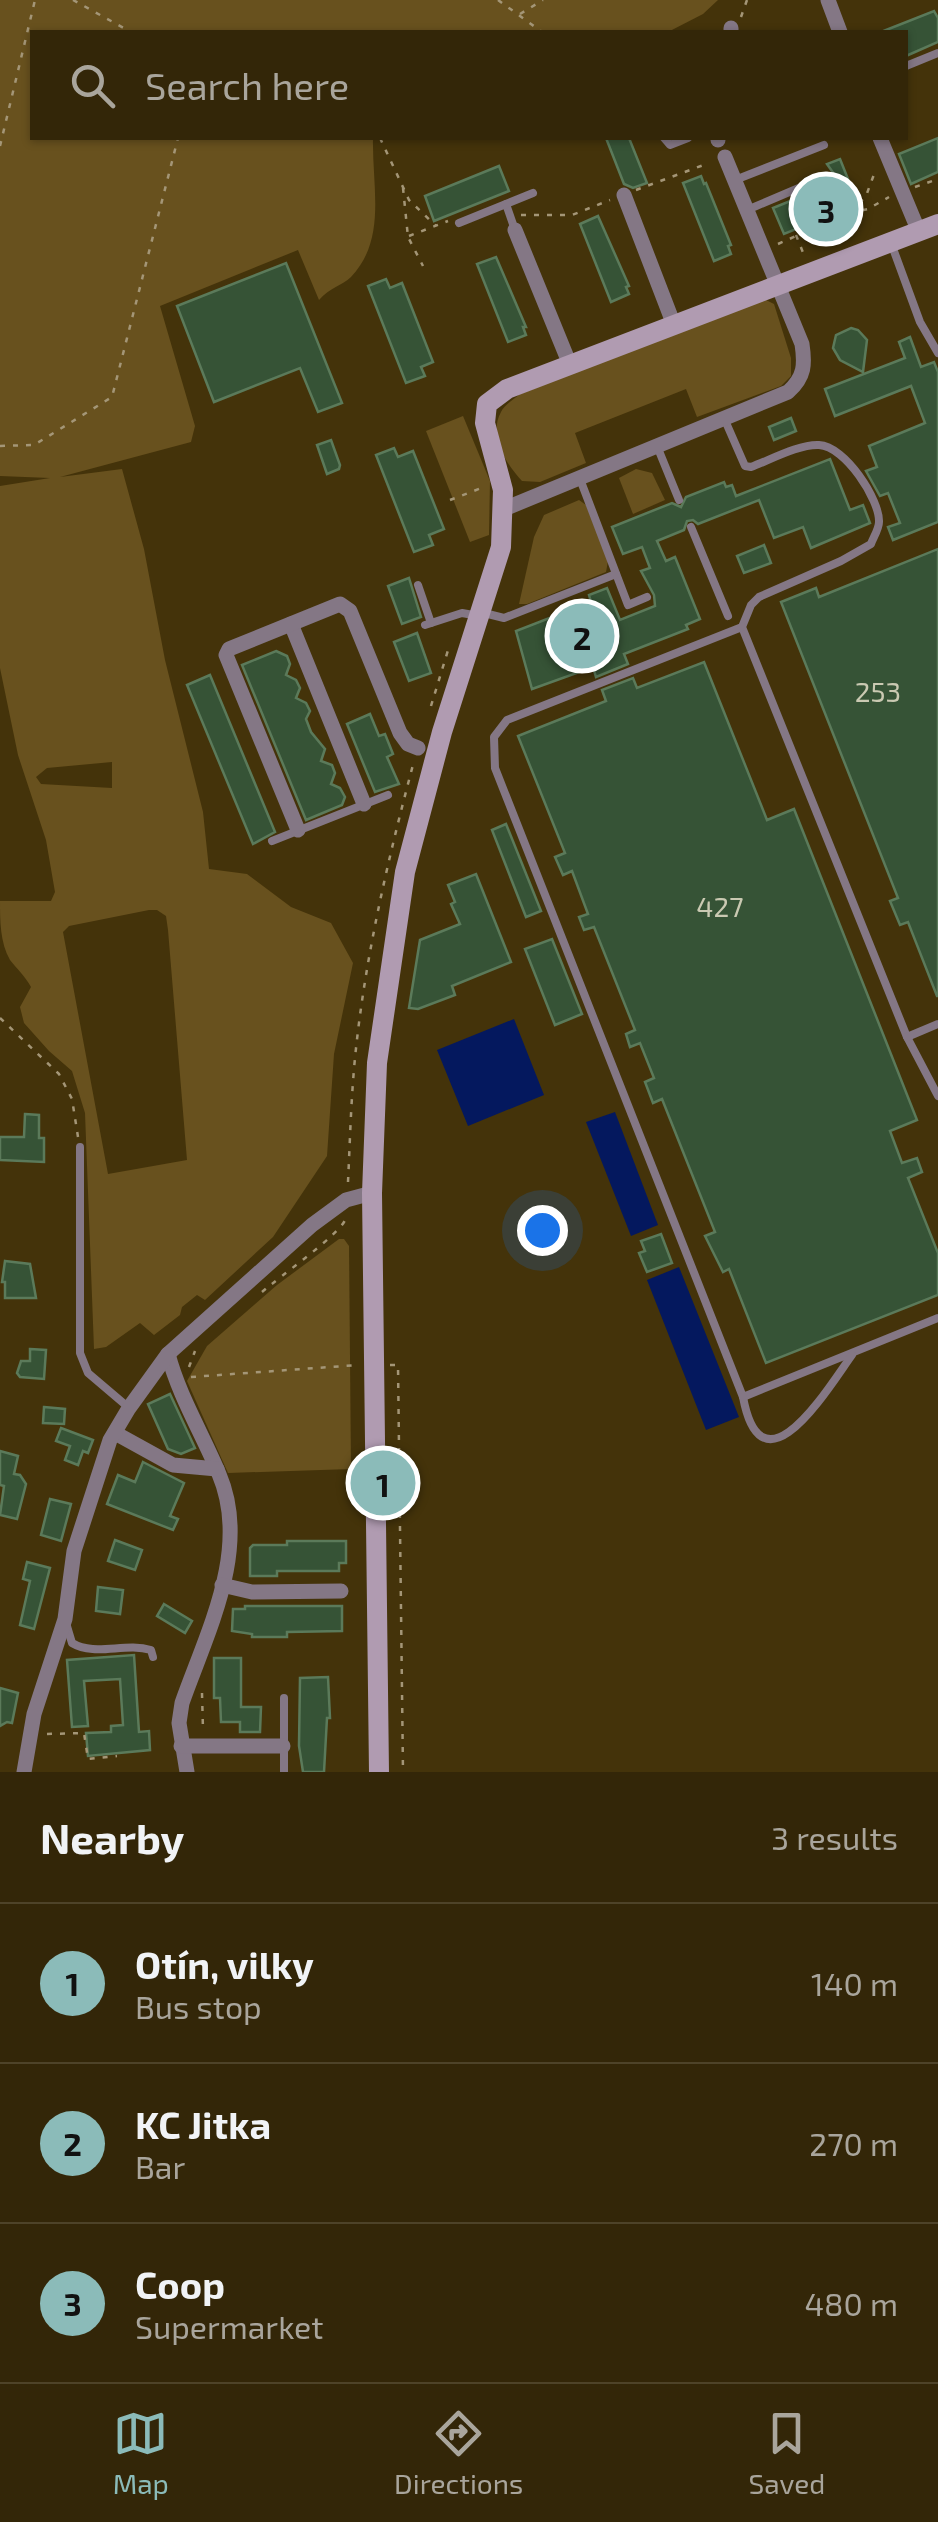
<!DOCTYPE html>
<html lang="en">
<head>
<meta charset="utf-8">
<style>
  :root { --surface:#332608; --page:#3e3216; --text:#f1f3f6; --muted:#a9a59c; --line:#4e4329; --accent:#8bbbb9 }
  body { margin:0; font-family:"Exo 2",sans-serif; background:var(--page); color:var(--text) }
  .you { position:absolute; left:542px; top:1230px; width:35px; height:35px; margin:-25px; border:8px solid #fff; border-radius:50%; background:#1a73e8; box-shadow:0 0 0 15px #1a73e833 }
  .badge { display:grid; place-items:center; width:65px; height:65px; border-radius:50%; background:var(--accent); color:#111; font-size:32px; font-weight:700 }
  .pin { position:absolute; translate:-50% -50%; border:5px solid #fff; box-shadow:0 2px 10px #0006 }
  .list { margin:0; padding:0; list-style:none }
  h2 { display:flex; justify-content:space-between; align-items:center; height:130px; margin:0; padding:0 40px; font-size:42px }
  h2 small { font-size:32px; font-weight:400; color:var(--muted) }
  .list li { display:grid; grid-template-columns:65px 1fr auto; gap:30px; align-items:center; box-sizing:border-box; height:160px; padding:0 40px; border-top:2px solid var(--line) }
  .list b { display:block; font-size:38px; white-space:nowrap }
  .list p { margin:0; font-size:32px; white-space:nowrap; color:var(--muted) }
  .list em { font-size:32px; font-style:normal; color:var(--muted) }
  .icon { flex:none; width:55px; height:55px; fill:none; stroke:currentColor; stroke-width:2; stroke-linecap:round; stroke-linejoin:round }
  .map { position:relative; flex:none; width:938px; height:1772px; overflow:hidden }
  .search { position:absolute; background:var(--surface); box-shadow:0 2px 8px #0004; left:30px; right:30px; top:30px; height:110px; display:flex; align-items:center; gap:25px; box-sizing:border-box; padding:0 35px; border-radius:0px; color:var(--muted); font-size:38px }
  .sheet { height:610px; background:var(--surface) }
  nav { display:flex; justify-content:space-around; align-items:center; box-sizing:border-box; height:140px; border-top:2px solid var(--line); background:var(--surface); font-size:28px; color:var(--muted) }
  nav a { display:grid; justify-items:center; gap:5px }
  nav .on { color:var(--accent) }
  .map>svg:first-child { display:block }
</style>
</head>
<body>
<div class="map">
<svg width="938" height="1772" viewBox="0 0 938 1772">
  <rect width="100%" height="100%" fill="#44330a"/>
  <g fill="#68511e" fill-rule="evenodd">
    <path d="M0,0h718l-15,14 -35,18h-636v106h344l-3,1c-1,48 14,100 -22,138 -9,9 -21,10 -32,23l-21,-50 -138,56 35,120 -4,16 -131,35 62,-8 22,80 21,111 38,152 6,57 38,5 44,33 40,16 22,40 -19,91 -7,102 -54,81 -68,63 -8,-5 -15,12 -2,8 -26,20 -14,-12 -34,24 -12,2 -9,-236 -13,-42 -23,-20 -25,-28 -4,-16 11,-20c-6,-11 -14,-18 -21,-27 -10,-17 -10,-40 -10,-59h51l4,-9 -9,-52 -28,-85 -18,-87v-182l50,-8 -50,-2zM112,762v26l-71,-4 -5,-7 11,-9zM149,910h8l9,6 2,14 19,230 -79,14 -45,-242 6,-6z"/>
    <path d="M764,299l10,5 17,54v18l-10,10 -84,31 -11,-28 -111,44 11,30 -46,19 -18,-1c-16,-17 -34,-46 -21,-69 3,-7 13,-13 19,-18z"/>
    <path d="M463,416l27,65 -1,54 -19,7 -44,-111z"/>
    <path d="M636,469l16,4 13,27 -32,14 -14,-36z"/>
    <path d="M579,500l7,5 22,56 -2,11 -79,32h-8l15,-67 10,-22z"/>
    <path d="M339,1239h5l5,7 2,223 -123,4 -41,-92 20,-35 70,-61z"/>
  </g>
  <g fill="#04185e">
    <path d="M514,1019l30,76 -76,31 -31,-76z"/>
    <path d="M615,1112l43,113 -27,11 -45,-114z"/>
    <path d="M679,1267l60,150 -33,13 -59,-150z"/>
  </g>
  <g fill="#365336" stroke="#5b7a5a" stroke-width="2.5">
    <path d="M934,11l4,7v24l-32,14v-24h-25z"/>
    <path d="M606,138h23l18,45 -14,5 -9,-4z"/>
    <path d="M938,138v34l-27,12 -12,-30z"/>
    <path d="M840,159l18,45 -74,30 -11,-26 62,-25 -1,-9 -7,-10z"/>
    <path d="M499,166l10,25 -75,30 -9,-25z"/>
    <path d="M701,176l3,8 2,-1 25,62 -3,1 3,8 -17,7 -31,-78z"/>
    <path d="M598,216l31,70 -3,1 3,7 -18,8 -31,-78z"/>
    <path d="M496,257l30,70h-3l3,8 -18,7 -31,-78z"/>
    <path d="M286,263l56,140 -24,9 -18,-44 -86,34 -37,-96z"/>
    <path d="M386,279l4,9 12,-5 31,79 -12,5 4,9 -19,7 -38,-97z"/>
    <path d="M851,328l7,2 9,10 -4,32 -23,-12 -7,-12 3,-13z"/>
    <path d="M910,337l11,30 13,-5 4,10v150l-45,18 -5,-13 12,-4 -12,-30 -8,3 -14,-25 11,-4 -8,-21 56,-23 -14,-37 -76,30 -10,-27 80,-31 -6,-16z"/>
    <path d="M791,418l5,13 -22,9 -5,-13z"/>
    <path d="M331,440l9,25 -1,4 -12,5 -10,-29z"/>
    <path d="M394,448l4,9 15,-6 31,78 -15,6 4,10 -19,7 -38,-97z"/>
    <path d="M830,459l20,51 13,-5 7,18 -59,25 -8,-21 -29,11 -15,-38 -61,24 -5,-4 -6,1 -3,9 -27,11 9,20 9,-4 25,62 -14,6 2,4 -64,25 4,10 -32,13 -3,-10 -61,22 -16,-58 75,-29 -2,-7 18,-7 13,32 35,-14 -1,-11 -13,-24 9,-3 -8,-21 -19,7 -11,-27 60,-24 9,4 5,-10 38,-15 2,5 6,-2 4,11z"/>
    <path d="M764,545l7,18 -27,10 -7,-17z"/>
    <path d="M938,549v447h-1l-29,-74 -8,3 -10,-24 8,-3 -117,-296 35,-14 3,9z"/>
    <path d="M409,578l12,39 -19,7 -14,-38z"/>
    <path d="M417,633l14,40 -22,8 -15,-39z"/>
    <path d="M276,651l11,5 3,8 -4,11 10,5 4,8 -4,10 10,5 4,8 -4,8 5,13 14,17 -4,12 11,4 3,8 -4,11 9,4 5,9 -3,8 -36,15 -64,-155z"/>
    <path d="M704,662l63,158 27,-11 123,311 -27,11 12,32 15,-5 5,14 -14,6 30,75v42l-172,68 -37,-94 -6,3 -18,-36 10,-4 -53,-133 -9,4 -8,-21 9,-4 -14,-35 -10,4 -4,-13 9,-4 -41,-103 -10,3 -5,-13 9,-3 -16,-43 -9,4 -8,-18 10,-4 -47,-117 88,-35 -4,-11 31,-12 4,10z"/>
    <path d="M210,675l65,157 -22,12 -66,-159z"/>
    <path d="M370,714l9,22 6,-2 8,20 -6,3 12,27 -24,8 -28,-68z"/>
    <path d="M506,824l35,87 -15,6 -34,-87z"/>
    <path d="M476,874l35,88 -59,24 3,9 -37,14 -9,-1 11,-68 40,-16 -9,-20 4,-2 -7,-17z"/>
    <path d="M552,939l30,75 -27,11 -30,-76z"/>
    <path d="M25,1114l14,1v23h5v24l-44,-2v-23h24z"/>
    <path d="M661,1234l11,29 -25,9 -8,-19 6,-2 -4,-10z"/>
    <path d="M5,1261l25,3 6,34h-31v-16h-3z"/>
    <path d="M30,1349l16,1 -2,29 -24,-2 -3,-4 4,-12h9z"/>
    <path d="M170,1394l25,54 -14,6 -13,-5 -20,-45z"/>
    <path d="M44,1407l21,2 -1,15 -21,-1z"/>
    <path d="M61,1428l32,12 -5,13 -5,-2 -5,14 -13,-5 5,-14 -14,-5z"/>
    <path d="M0,1451l18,5 -4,18 6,1 6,9 -9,35 -17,-4 4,-29 -4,-1z"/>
    <path d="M143,1462l41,21 -14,33 8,3 -5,11 -66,-26 11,-29 17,7z"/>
    <path d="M50,1499l21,5 -10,37 -20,-6z"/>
    <path d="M115,1540l27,10 -7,20 -27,-9z"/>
    <path d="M287,1541h59v22h-7v8h-62v5h-27v-28l3,-3h34z"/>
    <path d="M27,1562l23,6 -16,61 -14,-4 10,-44 -7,-2z"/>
    <path d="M98,1587l25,3 -3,24 -24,-3z"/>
    <path d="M164,1604l28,17 -7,12 -28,-17z"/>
    <path d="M245,1606h97v25l-55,1v5h-35v-3l-20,-3 1,-22h12z"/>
    <path d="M134,1655l5,77 10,-1 1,19 -62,6 -2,-23 25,-1v-6l12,-1 -3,-46 -36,2 4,45 -16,1 -5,-67z"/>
    <path d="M214,1658h27v49h20l-1,25h-20v-10h-19l-1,-24h-6z"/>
    <path d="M328,1677l2,41h-3l-3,54h-21l-4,-26 1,-68z"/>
    <path d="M0,1688l18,5 -6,30 -5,-1 -7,4z"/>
  </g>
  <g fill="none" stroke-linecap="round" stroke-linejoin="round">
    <g stroke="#a49677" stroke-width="2.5" stroke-dasharray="5 8" stroke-linecap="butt">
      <path d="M73,0l58,32"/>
      <path d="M498,0l44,32"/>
      <path d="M520,14l23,-14"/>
      <path d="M741,17l6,-17"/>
      <path d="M380,138l29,62 27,26"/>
      <path d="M0,146l35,-146"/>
      <path d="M915,187l23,-8"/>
      <path d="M403,188l5,49 15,29"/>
      <path d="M636,190l73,-27"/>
      <path d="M850,212l16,-16 10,-27"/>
      <path d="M521,215h51l38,-15"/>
      <path d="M796,235l8,20"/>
      <path d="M409,236l39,-15"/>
      <path d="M778,244l70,-31 20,-4 21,-12"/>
      <path d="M0,446l34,-1 78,-48 66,-259"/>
      <path d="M450,500l34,-13"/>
      <path d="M431,706l18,-59"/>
      <path d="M0,1018l59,56 13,25 6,38"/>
      <path d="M348,1182c2,-41 3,-83 7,-124 10,-101 33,-199 59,-297"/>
      <path d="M262,1292c16,-14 78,-58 83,-72"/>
      <path d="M390,1365h8l5,407"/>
      <path d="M189,1367l6,-16"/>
      <path d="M191,1377l167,-12"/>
      <path d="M202,1693l1,37"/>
      <path d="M47,1734l37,-1 4,26 29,-3"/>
    </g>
    <g stroke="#847785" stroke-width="8">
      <path d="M906,66l32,-13"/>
      <path d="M664,138l6,7 18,-7"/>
      <path d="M735,180l89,-35"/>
      <path d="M506,204l9,26"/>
      <path d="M747,210l80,-34"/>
      <path d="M459,223l74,-30"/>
      <path d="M891,243l29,79 18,31"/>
      <path d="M724,418l21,48 6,1c19,-7 48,-23 68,-22 26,1 61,55 60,77 0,7 -6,16 -8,22l-30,17 -82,36 -8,8 -9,22 165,410 31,59"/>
      <path d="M657,446l22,54"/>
      <path d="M580,479l48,126 19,-8"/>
      <path d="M691,527l37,89"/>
      <path d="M418,585l13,38"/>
      <path d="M484,613l20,5 112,-44"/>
      <path d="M425,625l37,-12 17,3"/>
      <path d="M742,627l-235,93 -13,17 1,31 248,629 195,-79"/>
      <path d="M272,841l116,-46"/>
      <path d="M907,1037l31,-13"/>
      <path d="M80,1147v206l8,20 40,34"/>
      <path d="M743,1397c19,102 85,-9 109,-42"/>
      <path d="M66,1623l6,20c23,14 53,-1 79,7l2,7"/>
      <path d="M284,1698v74"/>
    </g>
    <g stroke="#847785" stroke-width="15">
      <path d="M828,0l12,32"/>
      <path d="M731,28v4"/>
      <path d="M718,138v2"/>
      <path d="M880,138l39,94"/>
      <path d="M624,195l50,130"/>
      <path d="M515,230l51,125"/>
      <path d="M504,509l284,-117c17,-15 17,-28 14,-48l-77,-187"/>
      <path d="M291,624l73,180"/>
      <path d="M298,830l-72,-175 3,-6 111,-45 10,7 50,122 8,11 10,4"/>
      <path d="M168,1354c11,42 35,81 51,120 32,75 -12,158 -37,229l-3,20 8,49"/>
      <path d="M115,1433l58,32 44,4"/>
      <path d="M222,1585l30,7 89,-1"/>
      <path d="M181,1746h102"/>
      <path d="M24,1772l10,-58 31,-95 9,-68 36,-111 19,-32 39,-54 144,-129 34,-25 26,-7"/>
    </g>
    <path stroke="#b09bb1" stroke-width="20" d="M379,1772l-7,-579 5,-130 28,-191 37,-140 59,-185 2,-57 -18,-67 2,-19 20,-15 431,-165"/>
  </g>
  <g text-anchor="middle" stroke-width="8" stroke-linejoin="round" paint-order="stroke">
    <g font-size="28" fill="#cac9b2">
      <text x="878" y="702">253</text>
      <text x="720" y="917">427</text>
    </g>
  </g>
</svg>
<div class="you"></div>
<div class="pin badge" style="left:383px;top:1483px">1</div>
<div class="pin badge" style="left:582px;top:636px">2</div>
<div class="pin badge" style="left:826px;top:209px">3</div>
<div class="search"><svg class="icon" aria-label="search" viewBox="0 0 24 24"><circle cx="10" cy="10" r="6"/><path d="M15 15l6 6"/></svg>Search here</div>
</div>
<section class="sheet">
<h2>Nearby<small>3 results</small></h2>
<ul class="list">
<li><span class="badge">1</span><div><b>Otín, vilky</b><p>Bus stop</p></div><em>140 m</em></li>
<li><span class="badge">2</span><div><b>KC Jitka</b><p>Bar</p></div><em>270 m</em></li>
<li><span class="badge">3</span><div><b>Coop</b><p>Supermarket</p></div><em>480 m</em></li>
</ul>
</section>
<nav>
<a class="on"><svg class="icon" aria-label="map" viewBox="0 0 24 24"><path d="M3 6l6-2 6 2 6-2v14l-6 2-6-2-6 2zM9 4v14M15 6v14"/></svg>Map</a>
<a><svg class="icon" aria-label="directions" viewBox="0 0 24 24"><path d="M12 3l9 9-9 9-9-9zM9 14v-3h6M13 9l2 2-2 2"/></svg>Directions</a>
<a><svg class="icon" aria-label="saved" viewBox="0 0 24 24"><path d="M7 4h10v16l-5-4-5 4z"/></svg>Saved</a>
</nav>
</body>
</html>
